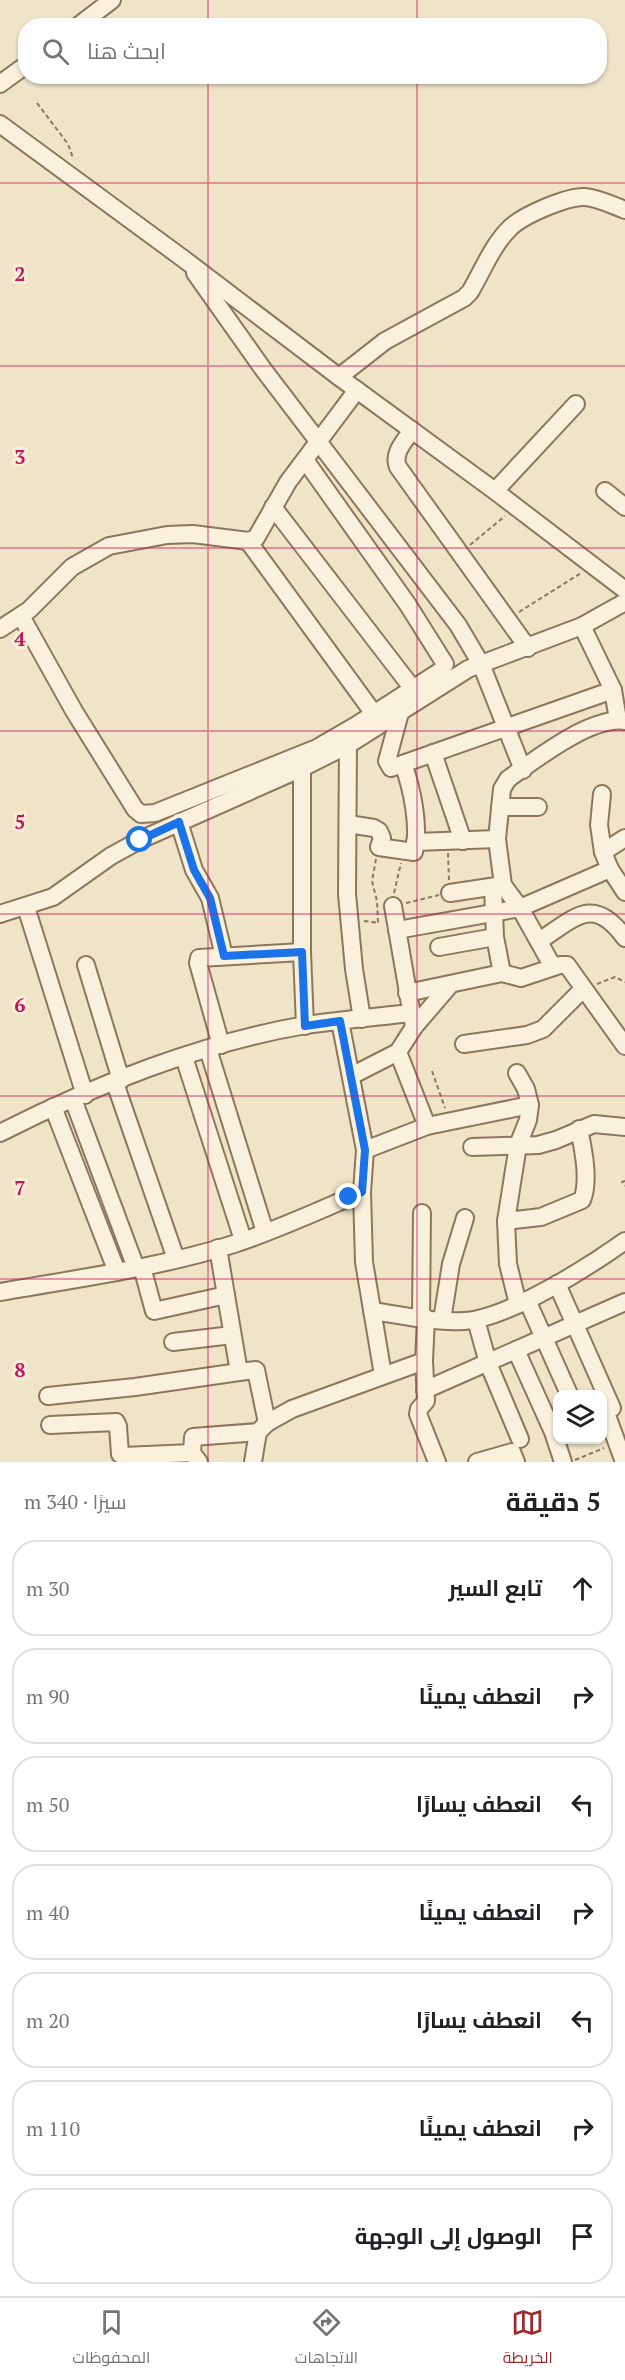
<!DOCTYPE html>
<html lang="ar">
<head>
<meta charset="utf-8">
<style>
  :root { --surface:#fff; --page:#f6f6f6; --text:#202124; --muted:#757577; --line:#e0e0e0; --accent:#9e2a2b }
  body { margin:0; font-family:"PT Serif",Cairo,serif; background:var(--page); color:var(--text); direction:rtl }
  .controls { position:absolute; right:18px; bottom:18px; display:grid; overflow:hidden; border-radius:12px; box-shadow:0 2px 4px #0004 }
  .controls button { width:54px; height:54px; display:grid; place-items:center; padding:0; border:0; border-bottom:2px solid var(--line); background:var(--surface); color:var(--text); font:30px sans-serif }
  .stop { position:absolute; width:18px; height:18px; margin:-14px; border:4px solid #1a73e8; border-radius:50%; background:#fff }
  .stop.end { background:#1a73e8; border-color:#fff; box-shadow:0 2px 6px #0008 }
  .list { margin:0; padding:0; list-style:none }
  h2 { display:flex; justify-content:space-between; align-items:center; height:78px; margin:0; padding:0 24px; font-size:26px }
  h2 small { font-size:20px; font-weight:400; color:var(--muted) }
  .list li { display:grid; grid-template-columns:39px 1fr auto; gap:18px; align-items:center; box-sizing:border-box; height:96px; margin:0 12px 12px; padding:0 12px; border:2px solid var(--line); border-radius:24px }
  .list b { display:block; font-size:22px; white-space:nowrap }
  .list em { font-size:20px; font-style:normal; color:var(--muted) }
  .icon { flex:none; width:33px; height:33px; fill:none; stroke:currentColor; stroke-width:2; stroke-linecap:round; stroke-linejoin:round }
  .map { position:relative; flex:none; width:625px; height:1462px; overflow:hidden; direction:ltr }
  .search { position:absolute; background:var(--surface); box-shadow:0 2px 4px #0004; left:18px; right:18px; top:18px; height:66px; display:flex; align-items:center; gap:15px; box-sizing:border-box; padding:0 21px; border-radius:24px; color:var(--muted); font-size:22px }
  .sheet { height:834px; background:var(--surface) }
  nav { display:flex; justify-content:space-around; align-items:center; box-sizing:border-box; height:84px; border-top:2px solid var(--line); background:var(--surface); font-size:16px; color:var(--muted) }
  nav a { display:grid; justify-items:center; gap:3px }
  nav .on { color:var(--accent) }
  .map>svg:first-child { display:block }
</style>
</head>
<body>
<div class="map">
<svg width="625" height="1462" viewBox="0 0 625 1462">
  <rect width="100%" height="100%" fill="#f0e4c8"/>
  <g fill="none" stroke-linecap="round" stroke-linejoin="round">
    <defs>
      <g id="minor">
        <path d="M78,26l34,-26"/>
        <path d="M0,84l26,-19"/>
        <path d="M0,124l185,136 154,117 156,114 130,99"/>
        <path d="M195,273l68,96 195,256 23,39 42,106"/>
        <path d="M339,377l46,-36 79,-43 6,-6c12,-20 22,-46 39,-63 12,-13 58,-33 76,-32 13,1 27,8 40,13"/>
        <path d="M412,430c-7,11 -20,23 -14,37l130,181"/>
        <path d="M495,491l81,-87"/>
        <path d="M605,491l20,16"/>
        <path d="M273,507l140,182"/>
        <path d="M248,541l132,181"/>
        <path d="M21,616l53,95 61,98 6,5 14,-1 162,-65 38,-22 87,-56 3,-6 -37,-59 -103,-145"/>
        <path d="M582,626l31,64 5,30"/>
        <path d="M0,629l29,-19 43,-43 37,-21 58,-11 26,-1 55,7 8,-3 32,-56 69,-92"/>
        <path d="M400,713l-13,48 4,7 222,-78"/>
        <path d="M348,745l-1,149 7,75 8,50"/>
        <path d="M433,753l30,88"/>
        <path d="M302,768v184l3,74"/>
        <path d="M602,794l-3,31 4,27"/>
        <path d="M500,807h38"/>
        <path d="M179,822l15,48 16,28 14,58"/>
        <path d="M348,824l26,4 5,3 3,7 -3,9 35,5c6,-25 -2,-64 -11,-88"/>
        <path d="M625,838l-22,14 7,17 15,23"/>
        <path d="M415,842l82,-3"/>
        <path d="M493,887l2,50 7,36"/>
        <path d="M450,893l53,-8"/>
        <path d="M26,907l59,188"/>
        <path d="M0,914l53,-17 58,-41 29,-16 162,-72 46,-23 120,-76 114,-43 43,-24"/>
        <path d="M397,930l123,-22 90,-39"/>
        <path d="M539,941c36,-23 54,-47 86,-3"/>
        <path d="M439,947l56,-10"/>
        <path d="M86,965l35,115"/>
        <path d="M553,967l-33,-59 -17,-23 -6,-46 5,-50 6,-10c28,-20 83,-63 117,-58"/>
        <path d="M407,993l95,-20 19,5 39,-13h7l58,81"/>
        <path d="M340,1021l25,129 62,-24 103,-21"/>
        <path d="M414,1027l36,-42"/>
        <path d="M464,1044l63,-9 16,-6 40,-40"/>
        <path d="M221,1045l-23,-82 1,-5 103,-6"/>
        <path d="M208,1049l57,183"/>
        <path d="M398,1052l29,74"/>
        <path d="M184,1057l59,183"/>
        <path d="M517,1073l9,16 4,16 -2,15 -10,25 -12,76 2,43 10,40"/>
        <path d="M351,1076l47,-24 16,-25 -21,-121"/>
        <path d="M115,1083l61,176"/>
        <path d="M73,1099l63,169"/>
        <path d="M53,1107l64,165"/>
        <path d="M0,1133c92,-47 204,-91 306,-108 35,-5 70,-8 105,-12"/>
        <path d="M472,1147l66,-2 18,-5 38,-16 31,3"/>
        <path d="M362,1192l2,70 19,113"/>
        <path d="M506,1221l35,-4 41,-17c8,-19 1,-52 -3,-71"/>
        <path d="M142,1267l12,44 72,-16"/>
        <path d="M557,1284l55,124"/>
        <path d="M0,1292c79,-14 158,-24 234,-48 43,-14 86,-34 128,-52l3,-42"/>
        <path d="M527,1300l42,94"/>
        <path d="M372,1311c30,4 62,12 92,10 43,-2 126,-55 161,-80"/>
        <path d="M421,1318l1,-105"/>
        <path d="M426,1318l-2,43 2,40 -7,8 -1,5 19,48"/>
        <path d="M442,1320l9,-56 14,-46"/>
        <path d="M476,1320l12,43 32,76"/>
        <path d="M173,1342l59,-7"/>
        <path d="M516,1350l37,82 10,30"/>
        <path d="M239,1372l17,-2 11,53"/>
        <path d="M425,1390l200,-88"/>
        <path d="M48,1396l87,-9 104,-15 -21,-124"/>
        <path d="M605,1410l19,52"/>
        <path d="M50,1425l66,-3 2,4 2,28 3,2 69,-3"/>
        <path d="M199,1462l-7,-9 1,-16 65,-5 9,-9 25,-14 132,-48"/>
        <path d="M253,1462l5,-30"/>
        <path d="M477,1462l35,-10 4,10"/>
      </g>
    </defs>
    <use href="#minor" stroke="#8d765c" stroke-width="20"/>
    <g stroke="#8d765c" stroke-width="2" stroke-dasharray="4.5 3" stroke-linecap="butt">
      <path d="M37,103l31,41 4,11 -1,3"/>
      <path d="M470,545l35,-29"/>
      <path d="M519,612l62,-39"/>
      <path d="M448,853l1,28"/>
      <path d="M376,859l-4,22 5,20 1,22"/>
      <path d="M394,893l7,-30"/>
      <path d="M406,903l33,-8"/>
      <path d="M364,921l15,2"/>
      <path d="M597,984l18,-7 10,5"/>
      <path d="M432,1071l13,37"/>
      <path d="M625,1181l-3,1 3,4"/>
      <path d="M575,1460l29,-12"/>
    </g>
    <use href="#minor" stroke="#faf1dc" stroke-width="16"/>
  </g>
  <g fill="none" stroke-linecap="round" stroke-linejoin="round">
    <path stroke="#1a73e8" stroke-width="8" d="M140,840l39,-18 15,48 16,28 14,58 78,-4 3,74 35,-5 25,129 -3,42 -13,5"/>
  </g>
  <path fill="none" stroke="#c2185b" stroke-width="1.5" stroke-opacity="0.55" d="M208,0v26M417,0v26M208,76v1386M417,76v1386M0,183h625M0,366h625M0,548h625M0,731h625M0,914h625M0,1096h625M0,1279h625"/>
  <g font-size="20" text-anchor="middle" font-weight="bold" fill="#c2185b" stroke="#f7eed8" stroke-width="6" stroke-linejoin="round" paint-order="stroke">
    <text x="20" y="281">2</text>
    <text x="20" y="464">3</text>
    <text x="20" y="646">4</text>
    <text x="20" y="829">5</text>
    <text x="20" y="1012">6</text>
    <text x="20" y="1195">7</text>
    <text x="20" y="1377">8</text>
  </g>
</svg>
<div class="controls">
<button><svg class="icon" aria-label="layers" viewBox="0 0 24 24"><path d="M12 4l9 5-9 5-9-5zM3 14l9 5 9-5"/></svg></button>
</div>
<div class="stop" style="left:140px;top:840px"></div>
<div class="stop end" style="left:349px;top:1197px"></div>
<div class="search"><svg class="icon" aria-label="search" viewBox="0 0 24 24"><circle cx="10" cy="10" r="6"/><path d="M15 15l6 6"/></svg>ابحث هنا</div>
</div>
<section class="sheet">
<h2>5 دقيقة<small>سيرًا · 340 m</small></h2>
<ul class="list">
<li><svg class="icon" aria-label="ahead" viewBox="0 0 24 24"><path d="M12 20V5M6 11l6-6 6 6"/></svg><div><b>تابع السير</b></div><em>30 m</em></li>
<li><svg class="icon" aria-label="right" viewBox="0 0 24 24"><path d="M7 20v-9h11M14 6l5 5-5 5"/></svg><div><b>انعطف يمينًا</b></div><em>90 m</em></li>
<li><svg class="icon" aria-label="left" viewBox="0 0 24 24"><path d="M17 20v-9H6M10 6l-5 5 5 5"/></svg><div><b>انعطف يسارًا</b></div><em>50 m</em></li>
<li><svg class="icon" aria-label="right" viewBox="0 0 24 24"><path d="M7 20v-9h11M14 6l5 5-5 5"/></svg><div><b>انعطف يمينًا</b></div><em>40 m</em></li>
<li><svg class="icon" aria-label="left" viewBox="0 0 24 24"><path d="M17 20v-9H6M10 6l-5 5 5 5"/></svg><div><b>انعطف يسارًا</b></div><em>20 m</em></li>
<li><svg class="icon" aria-label="right" viewBox="0 0 24 24"><path d="M7 20v-9h11M14 6l5 5-5 5"/></svg><div><b>انعطف يمينًا</b></div><em>110 m</em></li>
<li><svg class="icon" aria-label="arrive" viewBox="0 0 24 24"><path d="M6 21V4h12l-3 4 3 4H6"/></svg><div><b>الوصول إلى الوجهة</b></div></li>
</ul>
</section>
<nav>
<a class="on"><svg class="icon" aria-label="map" viewBox="0 0 24 24"><path d="M3 6l6-2 6 2 6-2v14l-6 2-6-2-6 2zM9 4v14M15 6v14"/></svg>الخريطة</a>
<a><svg class="icon" aria-label="directions" viewBox="0 0 24 24"><path d="M12 3l9 9-9 9-9-9zM9 14v-3h6M13 9l2 2-2 2"/></svg>الاتجاهات</a>
<a><svg class="icon" aria-label="saved" viewBox="0 0 24 24"><path d="M7 4h10v16l-5-4-5 4z"/></svg>المحفوظات</a>
</nav>
</body>
</html>
